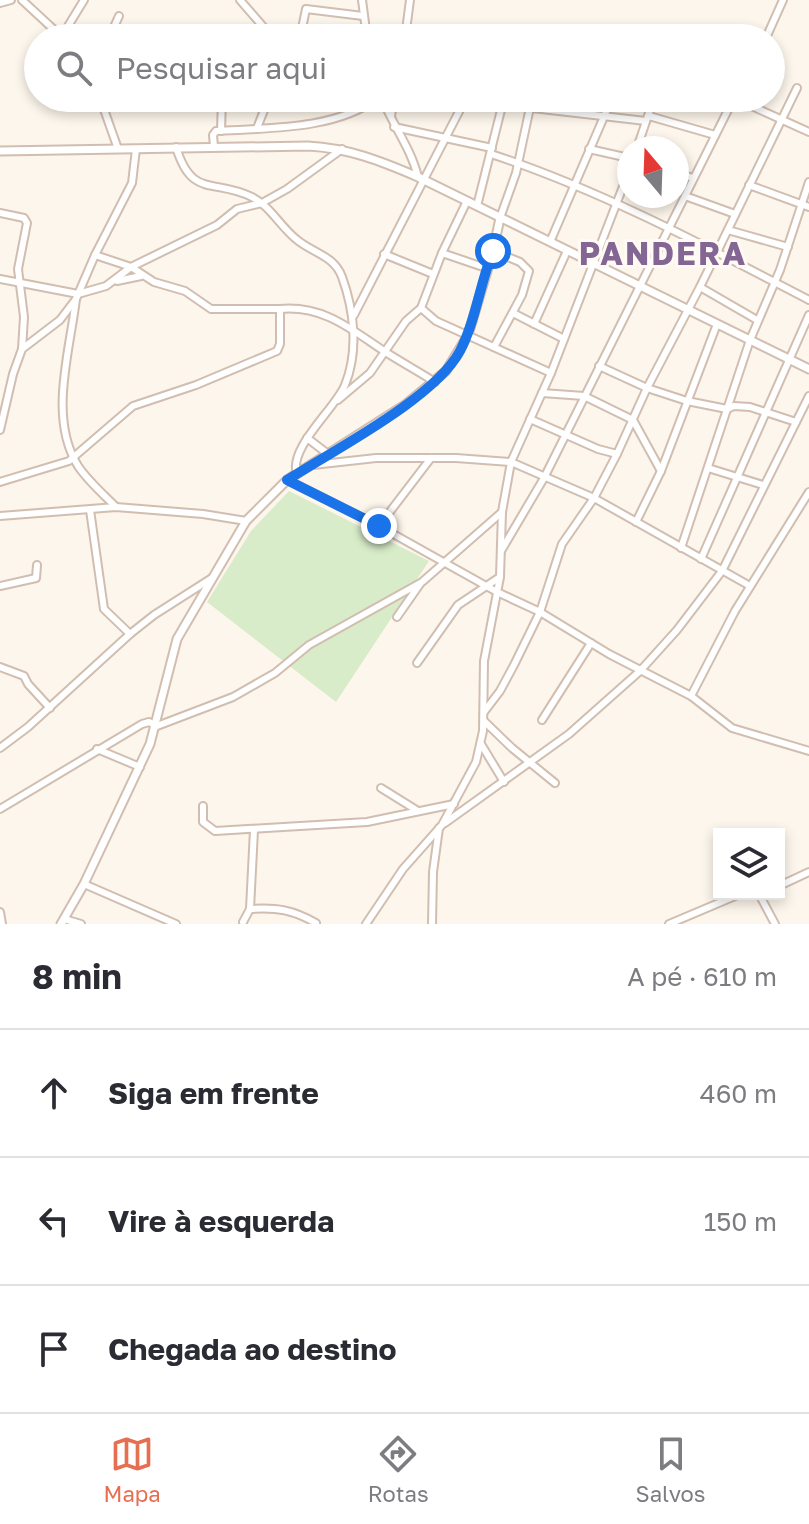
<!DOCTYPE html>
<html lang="pt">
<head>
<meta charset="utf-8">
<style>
  :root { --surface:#fff; --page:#f2f2f3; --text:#2b2b33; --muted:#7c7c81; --line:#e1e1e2; --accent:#e76f51 }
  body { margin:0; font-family:"Golos Text",sans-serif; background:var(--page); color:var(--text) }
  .controls { position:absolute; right:24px; bottom:24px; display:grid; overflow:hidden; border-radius:0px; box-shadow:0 4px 12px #0003 }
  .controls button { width:72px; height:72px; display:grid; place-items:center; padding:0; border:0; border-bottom:2px solid var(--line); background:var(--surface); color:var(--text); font:40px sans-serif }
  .compass { position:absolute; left:617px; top:136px; width:72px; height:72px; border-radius:50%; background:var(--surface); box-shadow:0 4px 12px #0003; rotate:341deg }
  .stop { position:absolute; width:24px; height:24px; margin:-18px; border:6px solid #1a73e8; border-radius:50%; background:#fff }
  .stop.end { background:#1a73e8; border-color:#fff; box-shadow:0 2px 8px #0008 }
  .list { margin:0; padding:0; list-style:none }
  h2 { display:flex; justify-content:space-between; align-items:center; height:104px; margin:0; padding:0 32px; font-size:34px }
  h2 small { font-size:26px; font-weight:400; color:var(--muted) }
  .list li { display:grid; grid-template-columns:52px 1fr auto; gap:24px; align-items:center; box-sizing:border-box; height:128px; padding:0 32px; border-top:2px solid var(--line) }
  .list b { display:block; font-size:30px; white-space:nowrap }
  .list em { font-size:26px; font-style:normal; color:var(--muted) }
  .icon { flex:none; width:44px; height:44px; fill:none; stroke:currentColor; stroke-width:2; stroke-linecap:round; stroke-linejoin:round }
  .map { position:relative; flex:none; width:809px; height:924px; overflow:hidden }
  .search { position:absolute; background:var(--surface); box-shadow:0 4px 12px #0003; left:24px; right:24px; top:24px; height:88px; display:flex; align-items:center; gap:20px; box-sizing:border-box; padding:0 28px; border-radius:44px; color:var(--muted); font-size:30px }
  .sheet { height:488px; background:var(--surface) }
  nav { display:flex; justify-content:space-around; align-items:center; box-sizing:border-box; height:112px; border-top:2px solid var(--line); background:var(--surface); font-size:22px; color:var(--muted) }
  nav a { display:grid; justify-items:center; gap:4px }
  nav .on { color:var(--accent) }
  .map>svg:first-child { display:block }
</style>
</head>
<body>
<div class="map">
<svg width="809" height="924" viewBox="0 0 809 924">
  <rect width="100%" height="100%" fill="#fdf6ec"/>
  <path fill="#d8ecc9" d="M289,491l140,70 -93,141 -129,-100 44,-71z"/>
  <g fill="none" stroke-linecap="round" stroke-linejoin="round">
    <defs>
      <g id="minor">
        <path d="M22,0l41,38"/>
        <path d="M240,0l33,38"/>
        <path d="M362,0l5,38"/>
        <path d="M0,3l11,-3"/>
        <path d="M62,36l22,-36"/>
        <path d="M109,38l10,-22"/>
        <path d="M300,38l6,-29 57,7"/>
        <path d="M405,38l5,-38"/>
        <path d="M495,38l5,-9"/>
        <path d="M766,38l17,-38"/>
        <path d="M100,98l18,51"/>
        <path d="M382,98c11,28 29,50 36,79"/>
        <path d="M445,98l201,23"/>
        <path d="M734,98l75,34"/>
        <path d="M391,116l3,-18"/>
        <path d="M649,116l66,19"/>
        <path d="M394,127l98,21"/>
        <path d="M257,128l12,-30"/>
        <path d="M221,131l1,-33"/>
        <path d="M176,147c16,52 37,31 76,50 18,9 28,29 44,42 16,14 38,16 46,38 12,33 17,73 3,108 -10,24 -57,63 -48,89"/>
        <path d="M214,147l-1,-12 3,-4c49,-3 121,-1 161,-33"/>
        <path d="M637,148l17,-50"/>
        <path d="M589,149l40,9"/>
        <path d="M491,154c112,37 214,92 318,146"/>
        <path d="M677,173l16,5"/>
        <path d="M749,185l60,22"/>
        <path d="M685,196l50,18"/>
        <path d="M467,201l-25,52 -21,55 15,13 115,52"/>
        <path d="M477,206l27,-108"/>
        <path d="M0,213l24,5 3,5 -9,46 6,48 -2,32"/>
        <path d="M500,218l16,-45 16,-75"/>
        <path d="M728,230l60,17"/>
        <path d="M550,242l62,-144"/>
        <path d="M493,251l27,11 9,9 -7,24 -28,52"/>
        <path d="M442,253l44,15"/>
        <path d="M384,254l49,20"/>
        <path d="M95,255l36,12 23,15 31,9 26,18h69"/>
        <path d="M0,279l78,15 28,-8 25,-19 86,-42 20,-16 25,-6 25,-14 55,-40"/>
        <path d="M117,281l24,-5"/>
        <path d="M700,287l57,33"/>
        <path d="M76,299c-6,52 -28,119 2,167 10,15 25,28 38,41"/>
        <path d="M513,313l51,26"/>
        <path d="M354,315l112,-217"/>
        <path d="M534,324l33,-73"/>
        <path d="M599,366l48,22 40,13 40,8 7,-3 16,1 46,15"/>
        <path d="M542,393l42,3 49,24 28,51"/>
        <path d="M338,400l32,-27 36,-52 15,-13"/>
        <path d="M530,419l68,30 19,5"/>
        <path d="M0,430l13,-56 9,-25 38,-29 16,-21 19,-44 37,-72 4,-34"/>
        <path d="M307,438l21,16"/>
        <path d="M313,465l63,-7h80l55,4 83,36 156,88"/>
        <path d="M708,468l55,17"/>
        <path d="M287,480l92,46 118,66 43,20 69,42 82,42 44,-85 74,-119"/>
        <path d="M0,482l69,-21 64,-55 63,-21 81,-34 3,-7v-35c45,-4 73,22 107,44 16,10 32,19 48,29"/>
        <path d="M90,510l14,99 26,25"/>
        <path d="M0,516l116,-9 87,7 43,7"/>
        <path d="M636,522l25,-51 56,-147"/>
        <path d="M379,526l52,-68"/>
        <path d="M681,548l69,-208 30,-70 29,-88"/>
        <path d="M501,551l43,-73 190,-380"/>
        <path d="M701,559l108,-244"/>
        <path d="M0,586l36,-8 1,-13"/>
        <path d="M397,617l23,-33"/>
        <path d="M417,663l41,-58 42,-28"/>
        <path d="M0,667l24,9 4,8 22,24"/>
        <path d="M691,696l41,32 77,23"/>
        <path d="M484,712l16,-21 14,-26 26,-53 22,-68 32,-46 23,-44 30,-66 53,-101 97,-199"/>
        <path d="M542,720l49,-77"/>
        <path d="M484,721l28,27 43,35"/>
        <path d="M481,744l23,38"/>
        <path d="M0,748l28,-21 102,-93 24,-19 58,-37"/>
        <path d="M97,749l43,18"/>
        <path d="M381,788l37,23"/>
        <path d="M203,806v16l12,9 152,-9 87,-18"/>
        <path d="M0,809l142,-85 7,-2 8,4 76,-29 42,-24 34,-28 113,-63 80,-70"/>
        <path d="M445,823l124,-89 71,-63 37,-41 45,-59 87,-175"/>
        <path d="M84,884l92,40"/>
        <path d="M779,886l30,-14"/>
        <path d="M759,894l16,30"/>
        <path d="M250,909c27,-2 43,1 66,14"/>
        <path d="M0,912l2,12"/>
        <path d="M64,919l17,5"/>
        <path d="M243,922l7,-13 4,-79"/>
        <path d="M366,924l37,-55 39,-44 34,-63 7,-31 1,-70 16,-84 2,-65 9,-50 40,-89 78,-202"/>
        <path d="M432,924l1,-52 6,-44"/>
        <path d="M669,924l71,-30"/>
      </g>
      <g id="tertiary">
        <path d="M0,151l308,-5c40,2 73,15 110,31l391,192"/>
        <path d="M61,924l23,-40 66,-140 27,-105 69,-118 41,-41 118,-75 41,-34 22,-36 25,-84 7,-33"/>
      </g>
    </defs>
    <use href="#minor" stroke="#d1beb0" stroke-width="10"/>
    <use href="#tertiary" stroke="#d1beb0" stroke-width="11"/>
    <use href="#minor" stroke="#fff" stroke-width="6"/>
    <use href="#tertiary" stroke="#fff" stroke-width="7"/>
  </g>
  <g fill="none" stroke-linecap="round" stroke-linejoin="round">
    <path stroke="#1a73e8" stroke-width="10" d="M379,526l-92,-46c47,-30 148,-82 173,-129 16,-31 20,-68 33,-100"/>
  </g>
  <g text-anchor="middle" stroke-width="6" stroke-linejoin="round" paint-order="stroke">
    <g font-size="32" font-weight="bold" letter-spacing="2" fill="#846695" stroke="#fffaf3">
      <text x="663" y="265">PANDERA</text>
    </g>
  </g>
</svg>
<div class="controls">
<button><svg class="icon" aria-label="layers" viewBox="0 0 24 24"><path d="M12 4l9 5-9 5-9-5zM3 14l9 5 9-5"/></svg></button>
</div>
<svg class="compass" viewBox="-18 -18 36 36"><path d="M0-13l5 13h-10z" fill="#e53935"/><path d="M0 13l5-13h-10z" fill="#7c7c81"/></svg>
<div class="stop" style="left:493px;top:251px"></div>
<div class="stop end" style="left:379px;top:526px"></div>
<div class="search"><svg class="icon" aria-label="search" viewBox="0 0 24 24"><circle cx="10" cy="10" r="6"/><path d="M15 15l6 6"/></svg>Pesquisar aqui</div>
</div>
<section class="sheet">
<h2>8 min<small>A pé · 610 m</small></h2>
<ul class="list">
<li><svg class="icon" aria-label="ahead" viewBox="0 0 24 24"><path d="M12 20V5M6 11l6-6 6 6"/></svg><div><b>Siga em frente</b></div><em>460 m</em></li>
<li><svg class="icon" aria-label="left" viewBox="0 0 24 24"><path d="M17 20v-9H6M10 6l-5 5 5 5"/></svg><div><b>Vire à esquerda</b></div><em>150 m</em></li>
<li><svg class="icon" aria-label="arrive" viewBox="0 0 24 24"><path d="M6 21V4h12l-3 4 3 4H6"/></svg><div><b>Chegada ao destino</b></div></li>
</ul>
</section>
<nav>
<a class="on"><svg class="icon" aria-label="map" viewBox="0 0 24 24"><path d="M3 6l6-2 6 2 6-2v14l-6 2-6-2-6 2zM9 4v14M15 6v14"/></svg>Mapa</a>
<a><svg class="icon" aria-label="directions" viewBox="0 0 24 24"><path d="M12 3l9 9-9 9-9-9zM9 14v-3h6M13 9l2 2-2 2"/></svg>Rotas</a>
<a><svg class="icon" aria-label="saved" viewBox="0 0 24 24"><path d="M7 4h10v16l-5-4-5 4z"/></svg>Salvos</a>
</nav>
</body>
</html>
